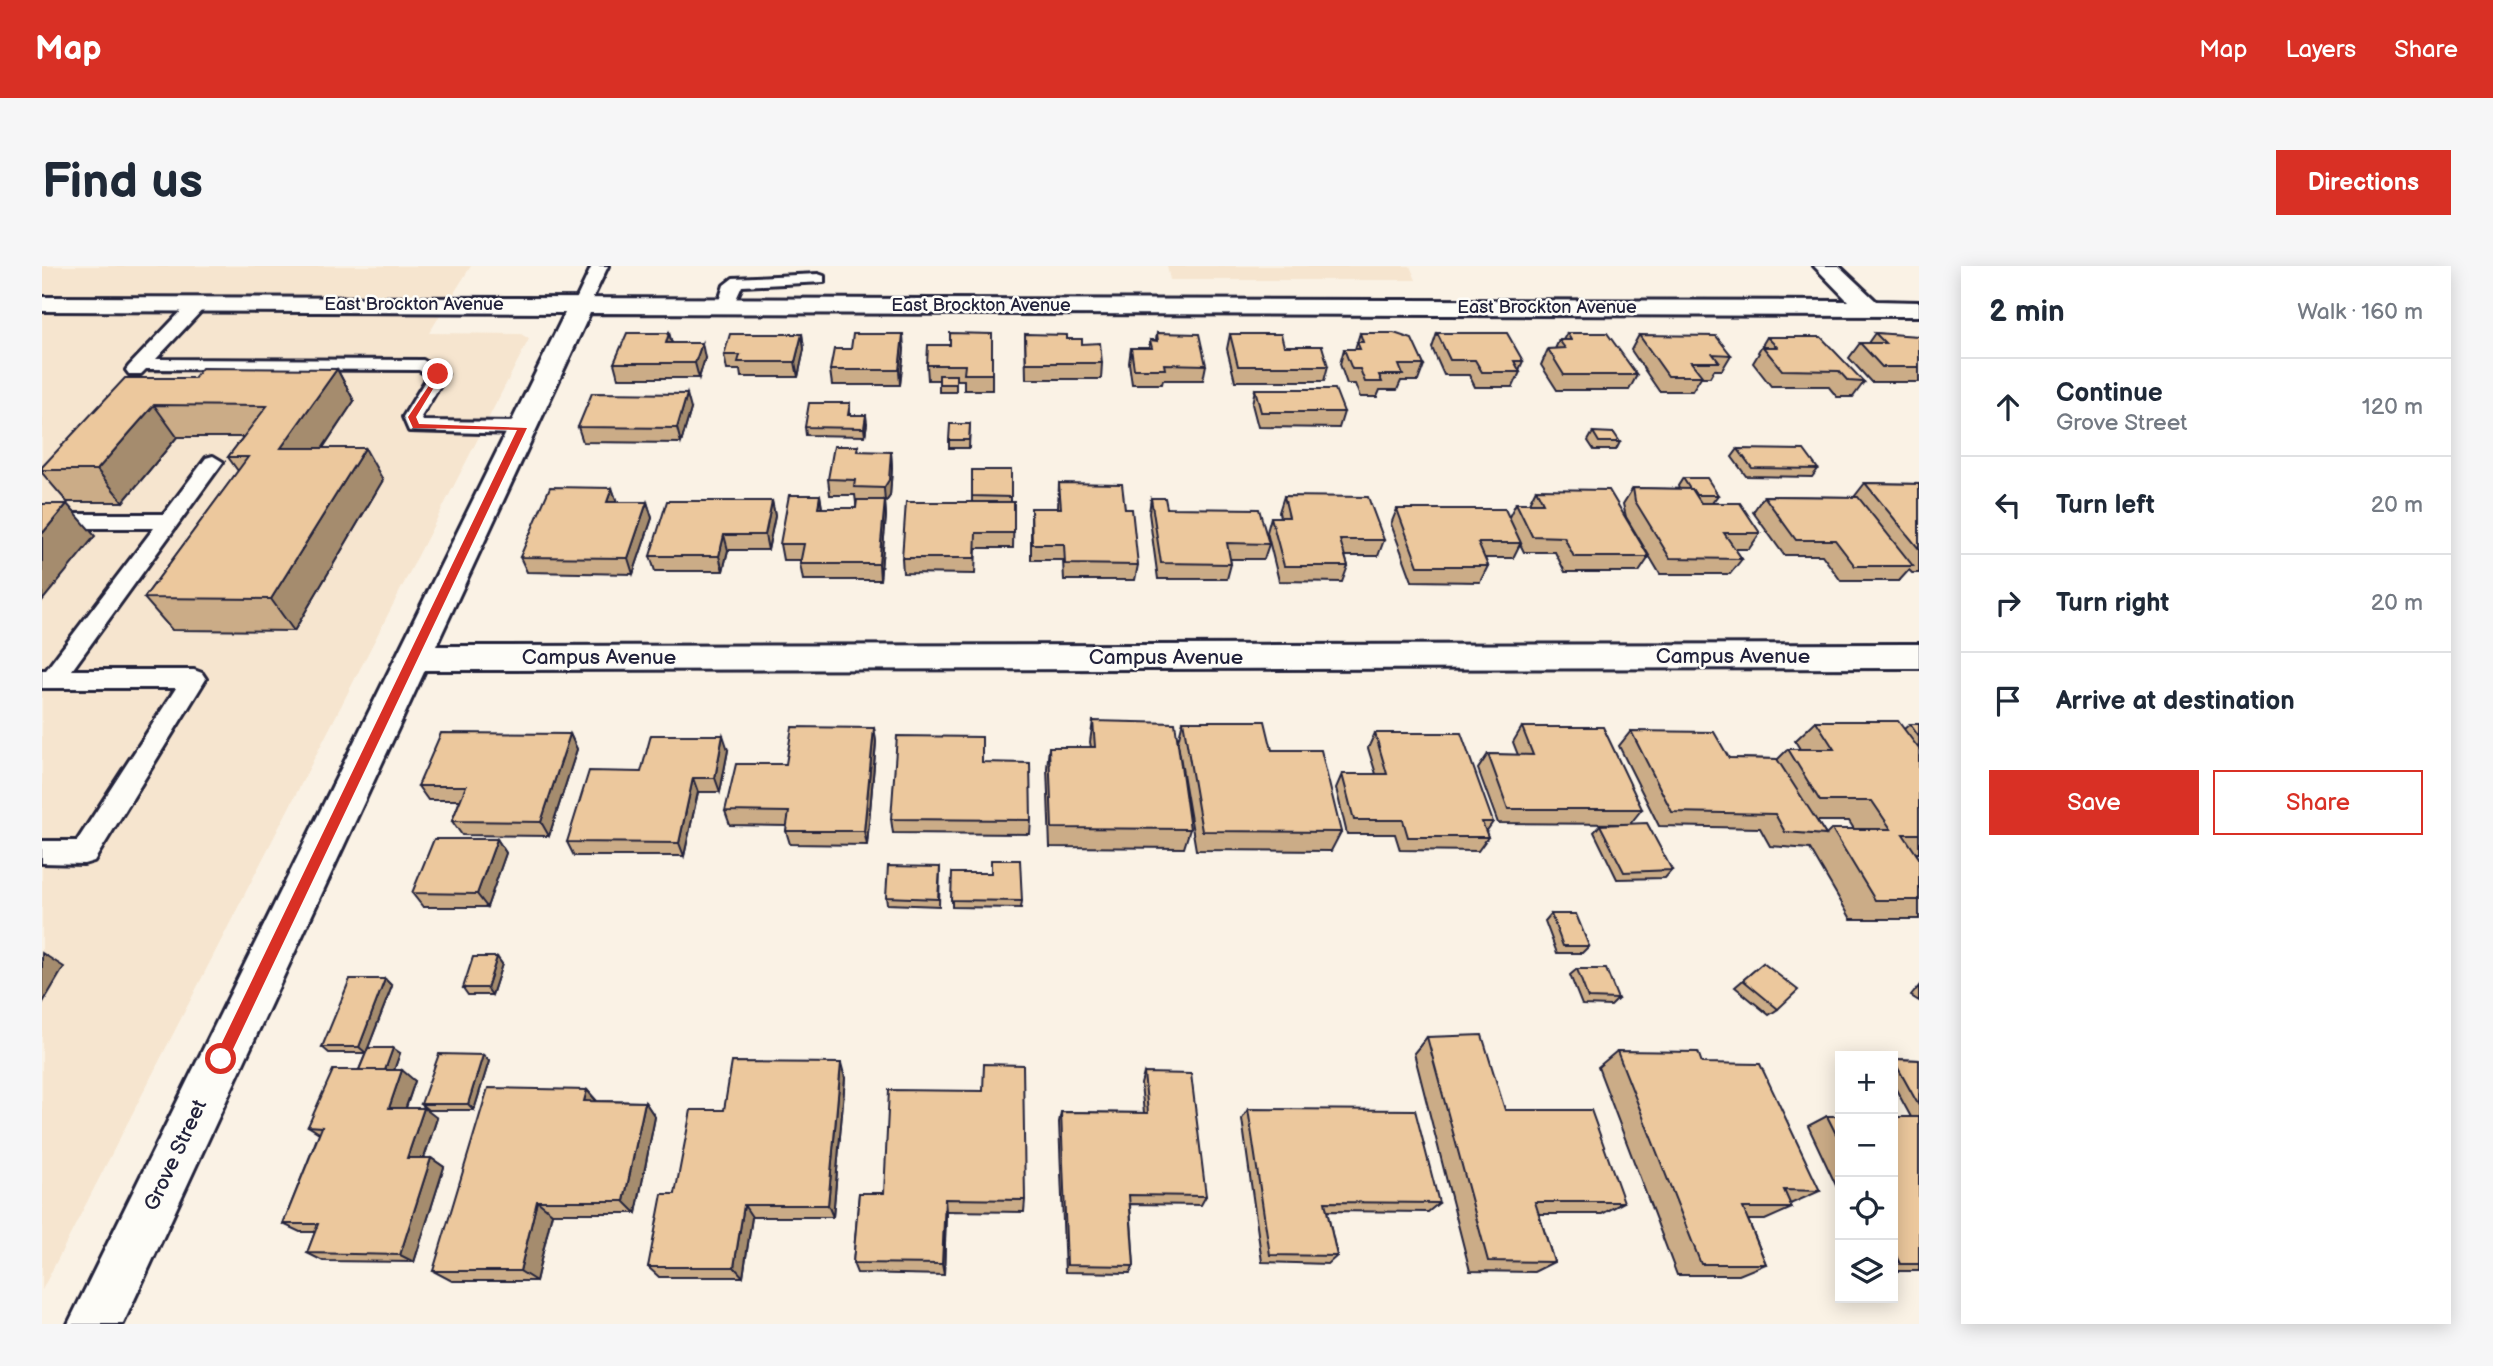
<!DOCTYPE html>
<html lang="en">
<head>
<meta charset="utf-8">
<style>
  :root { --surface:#fff; --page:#f6f6f7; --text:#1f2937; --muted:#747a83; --line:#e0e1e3; --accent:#d93025 }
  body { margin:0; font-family:"Balsamiq Sans",sans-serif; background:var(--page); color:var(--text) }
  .controls { position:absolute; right:21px; bottom:21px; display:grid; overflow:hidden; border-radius:0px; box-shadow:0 4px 18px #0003 }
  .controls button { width:63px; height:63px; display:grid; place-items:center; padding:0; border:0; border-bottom:2px solid var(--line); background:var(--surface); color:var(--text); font:35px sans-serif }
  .stop { position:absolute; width:21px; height:21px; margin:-16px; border:5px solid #d93025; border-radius:50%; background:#fff }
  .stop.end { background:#d93025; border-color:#fff; box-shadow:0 2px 7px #0008 }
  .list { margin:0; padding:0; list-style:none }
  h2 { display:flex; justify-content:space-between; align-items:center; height:91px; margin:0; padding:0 28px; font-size:30px }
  h2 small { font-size:23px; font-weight:400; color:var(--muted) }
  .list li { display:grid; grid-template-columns:46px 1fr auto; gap:21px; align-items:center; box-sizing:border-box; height:98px; padding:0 28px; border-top:2px solid var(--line) }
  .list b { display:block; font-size:26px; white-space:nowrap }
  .list p { margin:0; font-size:23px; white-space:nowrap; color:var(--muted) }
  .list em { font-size:23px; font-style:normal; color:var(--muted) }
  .actions { display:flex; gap:14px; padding:21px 28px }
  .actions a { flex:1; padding:16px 0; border:2px solid var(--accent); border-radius:0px; text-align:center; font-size:24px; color:var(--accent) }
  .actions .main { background:var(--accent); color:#fff }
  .icon { flex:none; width:38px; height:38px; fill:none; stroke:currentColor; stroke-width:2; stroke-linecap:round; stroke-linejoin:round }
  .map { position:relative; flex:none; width:1877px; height:1058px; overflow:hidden; border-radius:0px }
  header { display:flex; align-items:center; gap:42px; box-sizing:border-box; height:98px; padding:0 35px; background:var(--accent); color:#fff }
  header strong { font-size:33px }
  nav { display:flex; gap:38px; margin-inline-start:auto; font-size:24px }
  .intro { display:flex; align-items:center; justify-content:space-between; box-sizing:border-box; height:168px; padding:0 42px }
  h1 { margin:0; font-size:49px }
  .button { padding:18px 32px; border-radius:0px; background:var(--accent); color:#fff; font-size:24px; font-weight:700 }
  main { display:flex; gap:42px; padding:0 42px }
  aside { flex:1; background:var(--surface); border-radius:0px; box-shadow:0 4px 18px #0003 }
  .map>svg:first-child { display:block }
</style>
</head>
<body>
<header>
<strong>Map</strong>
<nav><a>Map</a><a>Layers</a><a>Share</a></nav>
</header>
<div class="intro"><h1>Find us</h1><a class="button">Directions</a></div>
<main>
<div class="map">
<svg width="1877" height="1058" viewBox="0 0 1877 1058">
  <rect width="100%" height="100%" fill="#faf2e5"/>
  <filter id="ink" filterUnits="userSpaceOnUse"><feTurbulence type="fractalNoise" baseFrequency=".0143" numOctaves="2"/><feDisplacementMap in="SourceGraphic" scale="14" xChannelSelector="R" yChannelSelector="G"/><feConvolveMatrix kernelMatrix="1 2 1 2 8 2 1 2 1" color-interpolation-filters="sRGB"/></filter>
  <g filter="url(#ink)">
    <g fill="#f6e5cf">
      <path d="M0,0h429l-42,67 92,1 8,5 -487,951z"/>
      <path d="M1125,0h243l6,14h-246z"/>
    </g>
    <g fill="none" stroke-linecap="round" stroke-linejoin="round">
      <defs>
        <g id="service">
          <path d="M550,0h16l-20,42h-12l-2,-4z"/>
          <path d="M776,8l6,2v6l-82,4 -10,22 -6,1 -8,-5 6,-19 9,-7z"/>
          <path d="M156,33l8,5 -2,4 -48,51 267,1 24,14 -26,43 2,4 99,1 10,6 -10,6 -113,-3 -6,-14 25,-41 -9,-6 -273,-1 -5,5h-12l-3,-4 3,-4 63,-66z"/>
          <path d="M171,190l10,6 -151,208h122l8,3 4,6 -112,182 -10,3 -42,-1v-22h35l99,-153h-134v-18h4l108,-142h-112v-14h122l42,-56z"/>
        </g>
        <path id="minor" d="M1772,0h25l37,35 43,1v14l-1329,-3 -154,333 1483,-2v24l-1494,2 -302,654h-55l497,-1011 -523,-2v-14l1806,4z"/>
      </defs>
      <use href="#service" stroke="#22223b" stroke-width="6"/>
      <use href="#minor" stroke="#22223b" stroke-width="6"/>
      <use href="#service" fill="#fdfcf7" fill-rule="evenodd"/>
      <use href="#minor" fill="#fdfcf7" fill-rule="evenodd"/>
    </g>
    <g fill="#cbac87" stroke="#22223b" stroke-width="2" fill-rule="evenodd">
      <path d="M627,67l3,10 33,15 -6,20h-81l-4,-15z"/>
      <path d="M1115,67l49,32 -3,15h-40l-1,4h-30l-3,-21 2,-15h18l1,-8h6z"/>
      <path d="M1318,67l64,32 -6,16h-17l-4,9h-17l-3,7h-17l-5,-13h-8l-7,-20 4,-15h11z"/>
      <path d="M1395,67l86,28 -4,9 1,2 -7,15h-38l-6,-12h-25l-12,-27z"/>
      <path d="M1525,67l70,42 -8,15h-72l-16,-25 7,-16h7l4,-9h4z"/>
      <path d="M1833,67l44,4v45h-48l-22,-24 11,-15h8z"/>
      <path d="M760,68l2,15 -6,28h-57l-1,-7h-13l-3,-15z"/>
      <path d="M950,68v56h-28v-10h-8v12h-17v-12h-11l-1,-15 23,-20z"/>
      <path d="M983,68l57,10 20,19 -1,16h-75z"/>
      <path d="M1188,68l98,32 -4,15h-89l-8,-32z"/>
      <path d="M1597,69l92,20 -9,15h-8l-4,7h-9l-9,14h-33l-28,-41z"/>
      <path d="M1725,71l97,45 -11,15h-16l-9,-11h-57l-18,-23 6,-10 -1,-1z"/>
      <path d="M862,83l-4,36h-68l-2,-15z"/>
      <path d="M295,103l17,32 -31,47 60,32 -89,151 -122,-1 -28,-32 94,-127 -10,-14 15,-20h-66l-54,65h-56l-25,-29v-6l152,-89z"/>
      <path d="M1213,123l89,23 -5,16 -81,-1 -6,-23z"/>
      <path d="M808,137v12l17,8 -2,13 -59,-1 -1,-8z"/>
      <path d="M649,143l-10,34 -98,-1 -5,-15z"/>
      <path d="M928,158l-1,24h-20v-8z"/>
      <path d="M1551,166l27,10 -4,8h-22l-6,-9z"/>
      <path d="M816,180l1,6h32l1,16 -2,28 -5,7 1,13 -6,64h-77l-3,-16 1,-4h-18l-3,-16 40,-49 2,13h34v-5l-1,-8h-25l-2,-16z"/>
      <path d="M1696,183l80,20 -6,8 -66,-1 -14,-19z"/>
      <path d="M930,204h39v32h3l-1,46h-37l-1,26 -72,-1 -1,-15 70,-56z"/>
      <path d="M1641,212l35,17 -6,8 48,30 -11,16h-14l7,10 -12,15h-70l-34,-57 -3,-13 10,-16 46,1 -1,-3z"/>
      <path d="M1017,217l66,26 13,56 -3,15h-71l-1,-20h-32v-52h27z"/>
      <path d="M1823,217l54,1v89h-7l-3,-3 -10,11h-58l-19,-26h-38l-31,-43 11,-16 90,1z"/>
      <path d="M570,222l5,14h30l5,16 -19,56 -106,-2 -7,-15z"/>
      <path d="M1494,223l113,68 -10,15h-74l-10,-20h-31l-4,-8 -7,14h-28l3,8 -8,16 -68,-1 -21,-57 6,-15 112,8 7,-14h13z"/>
      <path d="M1242,230l100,44 -6,16h-33l3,10 -6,16 -63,-1 -12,-49 4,-15h9l-1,-5z"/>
      <path d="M1109,232l16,10 102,36 -5,15h-34l1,5 -4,15h-69l-9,-66z"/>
      <path d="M730,235l3,15 -7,34h-40l-5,21h-68l-5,-15z"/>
      <path d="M1051,455l85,20 5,-20 89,29 69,82 -10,19 -135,-1 -18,-106 12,85 -6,19 -134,-1 -3,-79 2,-21h42l-1,-5z"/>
      <path d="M1774,455l88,8 6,-5h9v129h-3l3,5v61h-68l-41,-70 -40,-3 -10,-18 -101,-2 -40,-80 12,-15 98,27 49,1 10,-10h12l-5,-8zM1775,555h32l5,8h-22l-6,6z"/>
      <path d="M1480,461l120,82 -12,15 -132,-1 -20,-54 10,-15 30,1 -5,-13z"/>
      <path d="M832,462l2,14 -9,103 -77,-1 -4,-13 1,-5 -57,-1 -5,-14 61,-47z"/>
      <path d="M1333,467l118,89 -7,10 2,5 -10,14 -78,-1 -5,-16h-48l-11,-46 6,-14h34l-8,-26z"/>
      <path d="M528,468l7,15 -28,87 -87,-1 -10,-14 8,-21h-32l-10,-14z"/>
      <path d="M686,484l-8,42h-22l-14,64h-110l-7,-14 74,-70z"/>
      <path d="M940,496l49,58 -1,14 -137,-1 -2,-14z"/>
      <path d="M1558,559l72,45 -7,8 -48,1 -23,-47z"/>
      <path d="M455,573l9,14 -19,54h-64l-11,-14z"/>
      <path d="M898,601l-1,39 -52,-2 -1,-7z"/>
      <path d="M910,607l70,28 -1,7 -69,-1z"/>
      <path d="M1509,648l38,32 -7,7h-25l-12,-32z"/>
      <path d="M455,691l5,7 -10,31h-24l-5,-7z"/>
      <path d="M1721,697l15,46 -9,6 -34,-28z"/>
      <path d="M1535,703l41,30 -7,7 -29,-1 -12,-30z"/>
      <path d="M343,713l7,7 -24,62 32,5 -6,17 21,11 -9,27 31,10 -13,40h7l13,9 -30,95 -91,-1 -16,-8 8,-21h-15l-17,-8 36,-91 -11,-7 51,-56 7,-17h-37l-7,-6z"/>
      <path d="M1877,720v15l-8,-5z"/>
      <path d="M1385,771l78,73 119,92 -22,12h-63l15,48 -20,10 -64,-1 -56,-218z"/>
      <path d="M1575,785l85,12 118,128 -30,13 2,4 -27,12h-17l18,44 -27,11h-62l-79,-208z"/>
      <path d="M441,789l6,6 -15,49h-46l-7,-6z"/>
      <path d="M1851,793l26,1v211h-26v-154h18l-18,-33z"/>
      <path d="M1102,807l62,123 -5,9 -71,-1 4,62 -4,7 -65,-1 -6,-150 2,-10 83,1 -3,-29z"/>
      <path d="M803,812l-12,139h-81l-9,60h-84l-11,-10 27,-73 49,-84z"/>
      <path d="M545,824l10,11 48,1 10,15 -19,96h-84l-16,68h-84l-19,-10z"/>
      <path d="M1206,843l191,94 -11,9 -101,-1 10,45 -9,8 -66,-2 -20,-143z"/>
      <path d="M1785,850h13v78l-32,-68z"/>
      <path d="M817,927l166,7 -1,12 -78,-1 -2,64 -87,-2 -4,-10z"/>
    </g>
    <g fill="#a58c6e" stroke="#22223b" stroke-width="2">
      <path d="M627,67l4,15 -7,-5z"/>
      <path d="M760,68l2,15 -6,28 -3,-15z"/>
      <path d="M861,68l1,15 -4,36 -1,-15z"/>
      <path d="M660,77l3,15 -6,20 -4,-15z"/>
      <path d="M295,103l17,32 -53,79 -20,-32z"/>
      <path d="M645,128l4,15 -10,34 -4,-15z"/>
      <path d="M112,139l23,32 -54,65 -26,-32z"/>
      <path d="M824,149l1,8 -2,13 -1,-8z"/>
      <path d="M323,182l18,32 -89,151 -23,-32z"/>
      <path d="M849,186l1,16 -2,28 -5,7 -1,-15z"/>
      <path d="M570,222l5,15 -10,-1z"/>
      <path d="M778,229l2,15 -4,-2z"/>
      <path d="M843,234l1,16 -6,64 -1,-16z"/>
      <path d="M730,235l3,15 -7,34 -3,-15z"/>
      <path d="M605,236l5,16 -19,56 -5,-16z"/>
      <path d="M25,238l28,32 -53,65v-67z"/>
      <path d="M682,269l4,15 -5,21 -4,-15z"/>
      <path d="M832,462l2,14 -9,103 -3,-14z"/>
      <path d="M528,468l7,15 -28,87 -8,-14z"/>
      <path d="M681,469l5,15 -8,42 -5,-14z"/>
      <path d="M651,512l5,14 -14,64 -5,-13z"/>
      <path d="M455,573l9,14 -19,54 -10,-13z"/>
      <path d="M0,687l22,14 -22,37z"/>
      <path d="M455,691l5,7 -10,31 -5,-7z"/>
      <path d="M343,713l7,7 -26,67 -7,-6z"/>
      <path d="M351,782l7,5 -8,23 -7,-6z"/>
      <path d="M441,789l6,6 -15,49 -6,-6z"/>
      <path d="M799,797l4,15 -12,139 -5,-12z"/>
      <path d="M360,804l13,11 -13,37 -13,-10z"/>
      <path d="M545,824l12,14 -15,-3z"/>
      <path d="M603,836l10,15 -19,96 -12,-12z"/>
      <path d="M382,842l13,10 -16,49 -14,-9z"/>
      <path d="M389,892l13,9 -30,95 -14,-7z"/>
      <path d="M903,933l1,12 -2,64 -2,-11z"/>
      <path d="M495,935l15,12 -16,68 -16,-10z"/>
      <path d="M702,939l8,12 -9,60 -9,-10z"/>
    </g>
    <g fill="#ecc89d" stroke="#22223b" stroke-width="2">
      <path d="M585,67h42l-3,10h36l-7,20h-81z"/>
      <path d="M908,67l42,1v40h-28l1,-9h-38l1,-20h22z"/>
      <path d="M1115,67l42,1 7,31 -42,-1 1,5h-31l-3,-21h21l-2,-8 8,1z"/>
      <path d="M1318,67h34l18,6 12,26h-25l4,10h-24l3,7h-17l-5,-13h-8l-8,-20h16l-3,-7h6z"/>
      <path d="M1395,67h70l16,28h-9l6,11h-38l-7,-12h-25z"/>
      <path d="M1525,67h40l30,42h-73l-16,-26 17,-1 -6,-8h12z"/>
      <path d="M1833,67l43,3 1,1v30h-37l-22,-24h25z"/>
      <path d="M688,68h72l-7,28h-57l2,-7h-16z"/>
      <path d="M811,68h50l-4,36h-69l4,-21h17z"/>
      <path d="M983,68l42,1v4h15v5l18,-1 2,20h-76z"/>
      <path d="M1188,68h51l3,12h38l6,20h-90z"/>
      <path d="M1597,69l77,1 15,19 -18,-1 6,8h-28l11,14h-34z"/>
      <path d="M1725,71h54l43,45 -16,-1 -9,-10 -57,-1 -19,-23h14z"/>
      <path d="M160,102l135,1 -56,79h84l-94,151 -127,-1 104,-141h-20l39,-51 -113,-1 -57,65h-55v-3l83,-89h69z"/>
      <rect x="897" y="109" width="17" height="9"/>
      <path d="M1213,123h80l9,23h-83z"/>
      <path d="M550,127l95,1 -10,34 -99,-1z"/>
      <path d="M767,137h41l-2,12h18l-2,13 -59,-1z"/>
      <path d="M908,158h20l-1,16h-20z"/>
      <path d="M1551,166l21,1 6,9h-21z"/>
      <path d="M792,180h24l-1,5 34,1 -2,28 -5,8 -30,-1 1,-7 -27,-1z"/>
      <path d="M1696,183l66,1 14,19 -66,-1z"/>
      <path d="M930,204h39v27l-39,-1z"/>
      <path d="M1641,212h24l11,17h-22l-4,-6h-2z"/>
      <path d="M1017,217l63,1 3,25h7l6,56 -73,-1 -1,-20h-32l-1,-36h30z"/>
      <path d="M1823,217l54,1v65z"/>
      <path d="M508,221l62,1 -5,14h40l-19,56 -108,-1z"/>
      <path d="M1591,222l59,1 9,14h39l20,30h-36l18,26 -72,-1 -35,-57z"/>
      <path d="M1494,223l73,1 40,67h-75l-10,-20 -32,-1 -16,-33h27z"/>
      <path d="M747,229h31l-2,13h38l1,-8h28l-6,64h-79l4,-20h-24z"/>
      <path d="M1242,230l84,1 16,43h-44l8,26h-64l-13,-49h18z"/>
      <path d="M1722,230l94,1 55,69h-58l-20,-26h-39z"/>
      <path d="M1109,232h14l2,10 92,1 10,35 -42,-1 4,21 -70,-1z"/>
      <path d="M625,235h105l-7,34h-41l-5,21h-69z"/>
      <path d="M864,236h108v31h-38l-1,25h-73z"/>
      <path d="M0,238h25l-25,30z"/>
      <path d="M1355,243h108l16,34h-43l10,23h-70z"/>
      <path d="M1051,455l82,2 15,106 -138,-1 -3,-81h46z"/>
      <path d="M1141,455h82l7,29h49l20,82 -139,-1z"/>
      <path d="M1774,455h82l21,28v85h-16l16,24v42h-44l-43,-71h59l-19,-28h-52l-32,-52h46z"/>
      <path d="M1868,458h9v13z"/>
      <path d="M750,461l82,1 -10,103h-78l3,-19 -64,-1 11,-47h50z"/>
      <path d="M1480,461h81l39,82h-134l-20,-55 45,1z"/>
      <path d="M1589,465l83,1 15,26 48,1 49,76 -41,-3 -10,-18 -103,-2z"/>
      <path d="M399,467l129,1 -29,88 -89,-1 14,-35h-48z"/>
      <path d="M1333,467h86l32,89h-11l6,15h-80l-5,-17h-49l-12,-46h45z"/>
      <path d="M609,469h72l-8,43h-22l-14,65 -112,-1 22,-71 52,1z"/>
      <path d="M855,470l85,1v25l48,1 1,57 -140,-1z"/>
      <path d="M1605,557l25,47 -48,2 -24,-47z"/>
      <path d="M392,573h63l-20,55 -65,-1z"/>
      <path d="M949,594h29l2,41 -71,-1 1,-27h39z"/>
      <path d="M846,600l52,1 -2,32 -52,-2z"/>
      <path d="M1509,648h25l13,32h-26z"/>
      <path d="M431,691h24l-10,31h-24z"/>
      <path d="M1721,697l35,27 -20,19 -35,-29z"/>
      <path d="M1535,703h29l12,30 -30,-1z"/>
      <path d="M308,713h35l-26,68h-37z"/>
      <path d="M1440,769l23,75h86l33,92h-89l19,60 -66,-1 -61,-224z"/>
      <path d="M326,782h25l-8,22h-26z"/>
      <path d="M1575,785l81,1 4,11 58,1 60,127 -36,-1 8,18h-49l23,56h-65z"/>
      <path d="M397,788l44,1 -15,49h-47z"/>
      <path d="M1851,793l26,1v46z"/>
      <path d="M690,796l109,1 -13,142h-84l-10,62h-86l14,-73h13l16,-84h33z"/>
      <path d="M942,798l39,1 2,135 -80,-1 -3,65 -89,-1 6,-70h25l5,-103 94,1z"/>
      <path d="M291,804h69l-13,38h35l-17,50h24l-31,97 -93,-2 11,-29h-35l39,-97 -14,-1z"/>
      <path d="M1102,807l47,1 15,122 -77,-1 5,71 -67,-1 -6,-153 87,1z"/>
      <path d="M446,822l99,2 -3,11 61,1 -21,99h-87l-17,70h-87z"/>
      <path d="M1206,843l167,1 24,93 -114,-1 12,54 -67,-1z"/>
      <path d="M1785,850h13v26z"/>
      <path d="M1851,851h26v147h-19l-7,-15z"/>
    </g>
  </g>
  <path fill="#d93025" d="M396,106l4,2 -26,43 3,7 108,4 -301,636 -5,2 -7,-7 2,-4 301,-625 -104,-2 -5,-11z"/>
  <g text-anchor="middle" stroke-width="5" stroke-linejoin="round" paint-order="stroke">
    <g font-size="18" fill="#22223b" stroke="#fdfcf7">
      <text x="372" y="44">East Brockton Avenue</text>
      <text x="939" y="45">East Brockton Avenue</text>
      <text x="1505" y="47">East Brockton Avenue</text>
    </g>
    <g font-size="21" fill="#22223b" stroke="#fdfcf7">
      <text x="1691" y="397">Campus Avenue</text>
      <text x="557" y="398">Campus Avenue</text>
      <text x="1124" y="398">Campus Avenue</text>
      <text transform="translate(133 889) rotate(-65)" y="7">Grove Street</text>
    </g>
  </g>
</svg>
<div class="controls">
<button>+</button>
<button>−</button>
<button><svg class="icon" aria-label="locate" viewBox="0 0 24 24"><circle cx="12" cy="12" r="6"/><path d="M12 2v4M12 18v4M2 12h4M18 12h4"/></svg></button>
<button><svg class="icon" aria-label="layers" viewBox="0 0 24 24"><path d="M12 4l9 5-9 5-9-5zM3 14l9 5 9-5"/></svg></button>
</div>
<div class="stop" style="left:179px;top:793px"></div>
<div class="stop end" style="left:396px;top:108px"></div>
</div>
<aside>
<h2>2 min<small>Walk · 160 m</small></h2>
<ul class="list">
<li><svg class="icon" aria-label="ahead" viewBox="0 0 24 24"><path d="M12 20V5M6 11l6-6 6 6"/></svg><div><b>Continue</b><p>Grove Street</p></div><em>120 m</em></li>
<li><svg class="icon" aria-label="left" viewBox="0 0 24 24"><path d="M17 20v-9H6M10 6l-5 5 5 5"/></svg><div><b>Turn left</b></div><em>20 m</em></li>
<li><svg class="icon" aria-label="right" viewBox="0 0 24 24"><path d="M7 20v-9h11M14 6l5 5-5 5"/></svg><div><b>Turn right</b></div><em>20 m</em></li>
<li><svg class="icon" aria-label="arrive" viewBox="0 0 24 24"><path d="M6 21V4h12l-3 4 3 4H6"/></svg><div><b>Arrive at destination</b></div></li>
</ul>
<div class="actions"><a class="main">Save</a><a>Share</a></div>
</aside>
</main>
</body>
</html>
